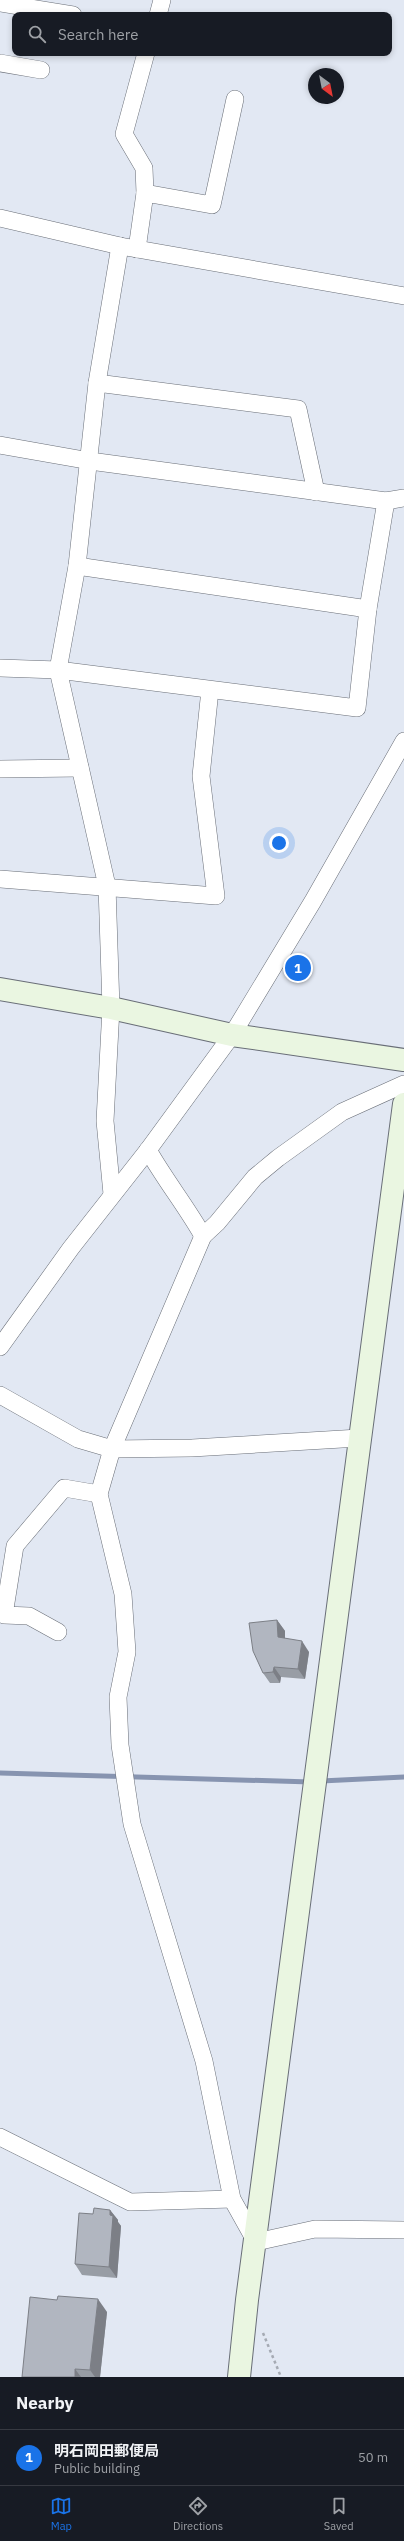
<!DOCTYPE html>
<html lang="en">
<head>
<meta charset="utf-8">
<style>
  :root { --surface:#171b24; --page:#242831; --text:#f1f3f6; --muted:#9ea1a6; --line:#363941; --accent:#1a73e8 }
  body { margin:0; font-family:"IBM Plex Sans","Noto Sans JP",sans-serif; background:var(--page); color:var(--text) }
  .compass { position:absolute; left:308px; top:68px; width:36px; height:36px; border-radius:50%; background:var(--surface); box-shadow:0 2px 6px #0003; rotate:148deg }
  .you { position:absolute; left:279px; top:843px; width:14px; height:14px; margin:-10px; border:3px solid #fff; border-radius:50%; background:#1a73e8; box-shadow:0 0 0 6px #1a73e833 }
  .badge { display:grid; place-items:center; width:26px; height:26px; border-radius:50%; background:var(--accent); color:#fff; font-size:13px; font-weight:700 }
  .pin { position:absolute; translate:-50% -50%; border:2px solid #fff; box-shadow:0 1px 4px #0006 }
  .list { margin:0; padding:0; list-style:none }
  h2 { display:flex; justify-content:space-between; align-items:center; height:52px; margin:0; padding:0 16px; font-size:17px }
  h2 small { font-size:13px; font-weight:400; color:var(--muted) }
  .list li { display:grid; grid-template-columns:26px 1fr auto; gap:12px; align-items:center; box-sizing:border-box; height:56px; padding:0 16px; border-top:1px solid var(--line) }
  .list b { display:block; font-size:15px; white-space:nowrap }
  .list p { margin:0; font-size:13px; white-space:nowrap; color:var(--muted) }
  .list em { font-size:13px; font-style:normal; color:var(--muted) }
  .icon { flex:none; width:22px; height:22px; fill:none; stroke:currentColor; stroke-width:2; stroke-linecap:round; stroke-linejoin:round }
  .map { position:relative; flex:none; width:404px; height:2377px; overflow:hidden }
  .search { position:absolute; background:var(--surface); box-shadow:0 2px 6px #0003; left:12px; right:12px; top:12px; height:44px; display:flex; align-items:center; gap:10px; box-sizing:border-box; padding:0 14px; border-radius:8px; color:var(--muted); font-size:15px }
  .sheet { height:108px; background:var(--surface) }
  nav { display:flex; justify-content:space-around; align-items:center; box-sizing:border-box; height:56px; border-top:1px solid var(--line); background:var(--surface); font-size:11px; color:var(--muted) }
  nav a { display:grid; justify-items:center; gap:2px }
  nav .on { color:var(--accent) }
  .map>svg:first-child { display:block }
</style>
</head>
<body>
<div class="map">
<svg width="404" height="2377" viewBox="0 0 404 2377">
  <rect width="100%" height="100%" fill="#e2e8f3"/>
  <g fill="none" stroke-linecap="round" stroke-linejoin="round">
    <g stroke="#8794b0" stroke-width="5">
      <path d="M0,1773l311,9"/>
      <path d="M321,1781l83,-4"/>
    </g>
    <defs>
      <g id="street">
        <path d="M0,3l73,12"/>
        <path d="M158,15l4,-15"/>
        <path d="M0,63l41,7"/>
        <path d="M145,193l-1,-25 -20,-34 22,-81"/>
        <path d="M0,218l120,28 284,50"/>
        <path d="M137,249l8,-56 67,12 23,-106"/>
        <path d="M97,383l201,26 18,83"/>
        <path d="M0,445l90,16 296,40 18,-3"/>
        <path d="M77,566l291,43"/>
        <path d="M0,668l58,2 299,38 11,-99 18,-108"/>
        <path d="M0,769l80,-1"/>
        <path d="M0,879l216,17 -15,-120 9,-86"/>
        <path d="M404,1084l-62,28 -64,46 -23,19 -38,46 -14,13 -91,213 -13,45 24,100 4,58 -9,45 2,48 12,79 72,237 28,138 24,43 59,-13 89,1"/>
        <path d="M148,1150c17,30 38,56 55,86"/>
        <path d="M112,1194l-7,-73 6,-113 -4,-122 -49,-216 19,-104 20,-183 23,-137"/>
        <path d="M0,1347l71,-99 77,-98 84,-115 81,-134 91,-160"/>
        <path d="M0,1395l78,44 34,10 80,-1 167,-10"/>
        <path d="M58,1632l-29,-16 -25,-1 11,-69 49,-58 35,6"/>
        <path d="M0,2137l130,65 102,-3"/>
      </g>
      <g id="secondary">
        <path d="M0,989l111,19 121,27 172,25"/>
        <path d="M239,2377l8,-77 157,-1196"/>
      </g>
    </defs>
    <use href="#street" stroke="#696e77" stroke-width="18"/>
    <use href="#secondary" stroke="#696e77" stroke-width="24"/>
    <path stroke="#a5aab3" stroke-width="2.5" stroke-dasharray="3 3" stroke-linecap="butt" d="M263,2333l18,44"/>
    <use href="#street" stroke="#fff" stroke-width="17"/>
    <use href="#secondary" stroke="#eaf6e1" stroke-width="22"/>
  </g>
  <g fill="#989da5">
    <path d="M277,1620l8,11v8l24,13 -4,27 -24,-2 -1,6h-10l-7,-10z"/>
    <path d="M110,2210l8,10v2l3,4 -4,52 -35,-3 -7,-11z"/>
    <path d="M57,2300l50,12 -7,65h-78z"/>
  </g>
  <g fill="#7c7f86">
    <path d="M277,1620l8,11v17l-7,-11z"/>
    <path d="M302,1641l7,11 -4,27 -7,-10z"/>
    <path d="M274,1667l7,10 -1,6 -7,-11z"/>
    <path d="M110,2210l8,10v2l3,4 -4,52 -8,-11z"/>
    <path d="M98,2299l9,13 -7,65h-5l-5,-7z"/>
    <path d="M75,2369l6,8h-6z"/>
  </g>
  <g fill="#b1b6c0" stroke="#7c7f86">
    <path d="M277,1620l1,17 24,4 -4,28 -24,-2 -1,5 -10,1 -10,-22 -4,-28z"/>
    <path d="M94,2208l16,2v5l3,1 -4,51 -34,-3 4,-51 14,1z"/>
    <path d="M58,2296l40,3 -8,71 -15,-1v8h-53l8,-80 27,3z"/>
  </g>
</svg>
<svg class="compass" viewBox="-18 -18 36 36"><path d="M0-13l5 13h-10z" fill="#e53935"/><path d="M0 13l5-13h-10z" fill="#9ea1a6"/></svg>
<div class="you"></div>
<div class="pin badge" style="left:298px;top:968px">1</div>
<div class="search"><svg class="icon" aria-label="search" viewBox="0 0 24 24"><circle cx="10" cy="10" r="6"/><path d="M15 15l6 6"/></svg>Search here</div>
</div>
<section class="sheet">
<h2>Nearby<small></small></h2>
<ul class="list">
<li><span class="badge">1</span><div><b>明石岡田郵便局</b><p>Public building</p></div><em>50 m</em></li>
</ul>
</section>
<nav>
<a class="on"><svg class="icon" aria-label="map" viewBox="0 0 24 24"><path d="M3 6l6-2 6 2 6-2v14l-6 2-6-2-6 2zM9 4v14M15 6v14"/></svg>Map</a>
<a><svg class="icon" aria-label="directions" viewBox="0 0 24 24"><path d="M12 3l9 9-9 9-9-9zM9 14v-3h6M13 9l2 2-2 2"/></svg>Directions</a>
<a><svg class="icon" aria-label="saved" viewBox="0 0 24 24"><path d="M7 4h10v16l-5-4-5 4z"/></svg>Saved</a>
</nav>
</body>
</html>
